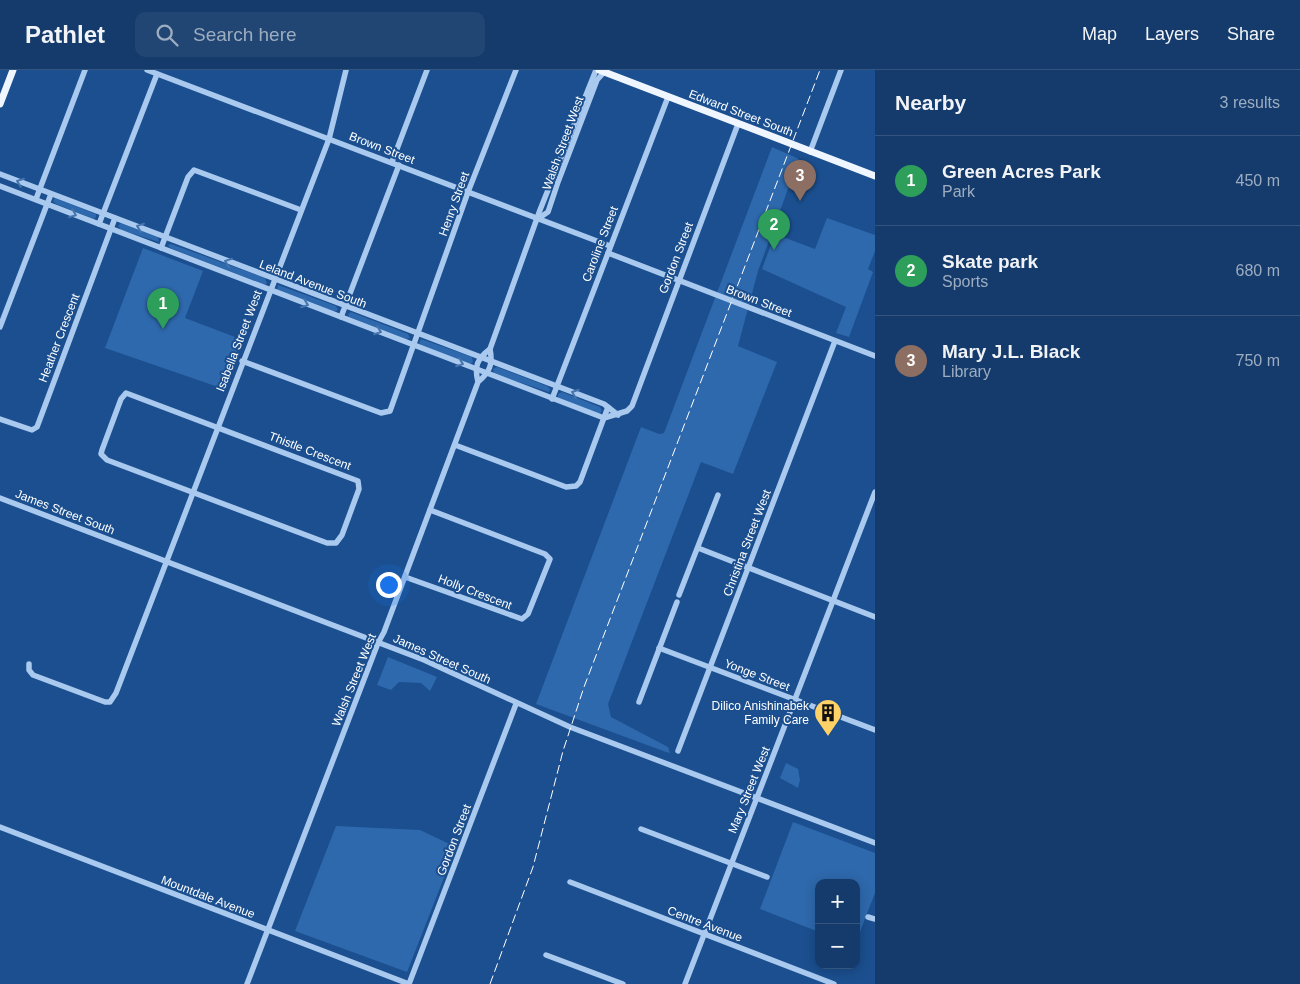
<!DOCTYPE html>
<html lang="en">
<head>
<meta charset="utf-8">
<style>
  :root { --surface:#143b6b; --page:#214673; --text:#f1f3f6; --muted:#9dadc1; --line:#33557e; --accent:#ffd166 }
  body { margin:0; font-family:Arial,sans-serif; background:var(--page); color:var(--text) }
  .controls { position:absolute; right:15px; bottom:15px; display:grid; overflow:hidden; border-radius:10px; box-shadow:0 2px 12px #0003 }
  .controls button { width:45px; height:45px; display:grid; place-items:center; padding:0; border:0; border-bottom:1px solid var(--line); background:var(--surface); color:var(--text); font:25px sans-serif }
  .you { position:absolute; left:388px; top:514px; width:18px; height:18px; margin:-12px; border:4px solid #fff; border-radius:50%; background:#1a73e8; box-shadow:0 0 0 8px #1a73e833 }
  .badge { display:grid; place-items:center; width:32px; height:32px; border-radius:50%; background:var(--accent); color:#fff; font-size:16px; font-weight:700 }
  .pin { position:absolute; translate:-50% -41px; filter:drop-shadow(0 1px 2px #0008) }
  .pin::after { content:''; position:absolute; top:26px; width:18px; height:15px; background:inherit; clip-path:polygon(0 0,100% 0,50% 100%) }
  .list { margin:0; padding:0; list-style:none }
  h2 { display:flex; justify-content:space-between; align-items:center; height:65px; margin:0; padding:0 20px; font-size:21px }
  h2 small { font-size:16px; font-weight:400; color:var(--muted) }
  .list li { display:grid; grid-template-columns:32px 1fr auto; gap:15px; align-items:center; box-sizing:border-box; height:90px; padding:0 20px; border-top:1px solid var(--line) }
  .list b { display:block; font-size:19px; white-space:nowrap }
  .list p { margin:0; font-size:16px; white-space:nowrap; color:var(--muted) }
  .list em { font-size:16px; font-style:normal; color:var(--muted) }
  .icon { flex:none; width:28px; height:28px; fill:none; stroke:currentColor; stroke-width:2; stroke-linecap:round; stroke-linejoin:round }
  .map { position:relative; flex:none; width:875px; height:914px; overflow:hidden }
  header { display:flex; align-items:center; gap:30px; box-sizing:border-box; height:70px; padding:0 25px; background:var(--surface); border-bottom:1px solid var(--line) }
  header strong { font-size:24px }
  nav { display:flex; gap:28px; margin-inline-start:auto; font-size:18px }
  .search { width:350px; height:45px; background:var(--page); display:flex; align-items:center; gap:12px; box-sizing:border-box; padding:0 18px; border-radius:10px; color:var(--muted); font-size:19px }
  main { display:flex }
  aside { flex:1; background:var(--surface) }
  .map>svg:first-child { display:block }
</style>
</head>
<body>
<header>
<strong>Pathlet</strong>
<div class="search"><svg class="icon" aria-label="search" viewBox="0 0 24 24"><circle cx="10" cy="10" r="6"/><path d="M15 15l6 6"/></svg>Search here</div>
<nav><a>Map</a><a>Layers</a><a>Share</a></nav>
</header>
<main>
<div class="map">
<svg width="875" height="914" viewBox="0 0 875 914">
  <rect width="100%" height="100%" fill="#1b4f8f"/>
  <g fill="#2e69ad">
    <path d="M772,77l27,12 -41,112 -20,75 39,16 -44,112 -32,-12 -93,242 3,13 57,30 2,6 -4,-1 -130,-48 105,-277 18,7 5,-1z"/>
    <path d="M55,128l41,16v3l-2,2 -38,-15 -3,-3z"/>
    <path d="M827,148l48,17v16l-7,18 5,3 -24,65 -13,-4 10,-26 -84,-38 13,-35 40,15z"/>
    <path d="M121,153l37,14 1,5 -38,-12 -3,-4z"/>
    <path d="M171,174l94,34 2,5 -2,2 -95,-37 -2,-3z"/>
    <path d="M143,178l60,23 -18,47 58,22 -19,49 -119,-41z"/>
    <path d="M278,215l58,21 2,4 -4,2 -57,-22z"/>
    <path d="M351,242l57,22 2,4 -4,1 -57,-22 -1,-3z"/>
    <path d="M421,269l51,18 1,5 -3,2 -49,-19 -2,-2z"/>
    <path d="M497,297l50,19 3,3 -1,3 -55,-18 -1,-5z"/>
    <path d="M562,322l38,15 2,4 -3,3 -41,-16v-4z"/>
    <path d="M388,587l49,20 -7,14 -9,-8 -22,-1 -8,8 -14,-5z"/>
    <path d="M786,693l12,6 2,11 -2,8 -18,-10z"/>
    <path d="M793,752l82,31v40l-19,49v-59h-37v49l-59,-23z"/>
    <path d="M336,756l84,4 36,17 -49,125 -112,-41z"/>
  </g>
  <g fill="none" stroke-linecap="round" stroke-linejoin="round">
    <g stroke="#a9c9ee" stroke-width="5.5">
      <path d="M147,0l463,176"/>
      <path d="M810,82l31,-82"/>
      <path d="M392,92l35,-92"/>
      <path d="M0,104l604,230 14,11"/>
      <path d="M0,116l604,232 23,-7 5,-5 106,-282"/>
      <path d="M36,129l49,-129"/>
      <path d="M539,148l9,-6 10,-30 39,-102 9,-10"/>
      <path d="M99,154l58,-150"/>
      <path d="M161,178l27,-71 6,-7 107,40"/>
      <path d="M608,183l267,103"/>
      <path d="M341,247l58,-152"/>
      <path d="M0,257l51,-133"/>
      <path d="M490,279l50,-139 56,-140"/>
      <path d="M242,291l139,52 9,-2 78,-219 48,-122"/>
      <path d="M126,323l232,88 1,8 -17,46 -6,8h-9l-220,-83 -6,-6 1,-4 19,-51z"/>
      <path d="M552,329l116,-302"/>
      <path d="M0,349l32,11 5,-3 78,-209"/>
      <path d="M455,375l111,42 10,-1 4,-4 28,-75"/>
      <path d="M0,428l424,162 146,67 305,116"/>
      <path d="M698,478l177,69"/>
      <path d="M405,507l117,42 6,-5 22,-55 -5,-5 -115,-44"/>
      <path d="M679,525l39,-100"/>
      <path d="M659,578l216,82"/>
      <path d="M29,594v6l4,5 72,27h5l6,-9 213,-554 17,-69"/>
      <path d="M639,632l38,-100"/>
      <path d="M678,681l157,-410"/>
      <path d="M0,757l409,157"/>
      <path d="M641,759l126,48"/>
      <path d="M570,812l264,102"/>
      <path d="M868,847l7,2"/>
      <path d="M546,885l77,29"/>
      <path d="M247,914l131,-341 6,-11 94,-250c12,-10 15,-18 12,-33 -13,10 -16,17 -12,33"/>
      <path d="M409,914l107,-280"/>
      <path d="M685,914l190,-492"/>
    </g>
    <g stroke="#f0f6ff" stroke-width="7">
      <path d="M599,0l276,106"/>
      <path d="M0,34l13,-34"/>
    </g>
    <path stroke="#fff" stroke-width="1" stroke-dasharray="9 4" stroke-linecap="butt" d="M490,914l43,-117 30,-116 21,-64 236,-617"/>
  </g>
  <defs><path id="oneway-chevron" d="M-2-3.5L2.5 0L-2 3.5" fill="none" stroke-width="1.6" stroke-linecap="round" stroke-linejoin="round" transform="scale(1.25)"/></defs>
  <g stroke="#4674ac">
    <use href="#oneway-chevron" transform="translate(20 112) rotate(-159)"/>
    <use href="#oneway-chevron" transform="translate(73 144) rotate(22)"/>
    <use href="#oneway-chevron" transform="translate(140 157) rotate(-159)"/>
    <use href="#oneway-chevron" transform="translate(228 192) rotate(-159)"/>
    <use href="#oneway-chevron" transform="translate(305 234) rotate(21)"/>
    <use href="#oneway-chevron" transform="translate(378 261) rotate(21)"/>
    <use href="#oneway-chevron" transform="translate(460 293) rotate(21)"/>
    <use href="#oneway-chevron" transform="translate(575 323) rotate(-160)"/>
  </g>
  <defs>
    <symbol id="building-pin" viewBox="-11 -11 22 30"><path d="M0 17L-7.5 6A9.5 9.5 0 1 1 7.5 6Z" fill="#ffd166" stroke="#1b4f8f"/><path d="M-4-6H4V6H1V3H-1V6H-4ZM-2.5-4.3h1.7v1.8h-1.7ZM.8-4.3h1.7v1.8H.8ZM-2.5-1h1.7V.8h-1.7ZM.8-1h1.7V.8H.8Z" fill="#111"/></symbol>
  </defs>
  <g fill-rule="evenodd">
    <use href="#building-pin" x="812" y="627" width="32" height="43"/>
  </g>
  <g text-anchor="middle" stroke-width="4" stroke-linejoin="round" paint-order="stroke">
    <g font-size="12" fill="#fff" stroke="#1b4f8f">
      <text transform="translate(741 43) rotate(21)" y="4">Edward Street South</text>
      <text transform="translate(563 73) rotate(-70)" y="4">Walsh Street West</text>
      <text transform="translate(382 78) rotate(21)" y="4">Brown Street</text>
      <text transform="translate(454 134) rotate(-70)" y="4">Henry Street</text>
      <text transform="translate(600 174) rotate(-69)" y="4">Caroline Street</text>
      <text transform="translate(676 188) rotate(-69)" y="4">Gordon Street</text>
      <text transform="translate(313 214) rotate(21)" y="4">Leland Avenue South</text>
      <text transform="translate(759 231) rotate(21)" y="4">Brown Street</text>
      <text transform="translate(59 268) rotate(-69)" y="4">Heather Crescent</text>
      <text transform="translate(239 271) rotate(-69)" y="4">Isabella Street West</text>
      <text transform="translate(310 381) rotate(21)" y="4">Thistle Crescent</text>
      <text transform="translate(65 442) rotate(21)" y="4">James Street South</text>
      <text transform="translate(747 473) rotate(-69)" y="4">Christina Street West</text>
      <text transform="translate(475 522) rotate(21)" y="4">Holly Crescent</text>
      <text transform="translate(442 589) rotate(24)" y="4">James Street South</text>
      <text transform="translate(757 605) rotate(21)" y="4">Yonge Street</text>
      <text transform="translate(354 610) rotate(-68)" y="4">Walsh Street West</text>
      <text transform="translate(749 720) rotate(-68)" y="4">Mary Street West</text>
      <text transform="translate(454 770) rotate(-69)" y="4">Gordon Street</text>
      <text transform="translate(208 827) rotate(21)" y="4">Mountdale Avenue</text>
      <text transform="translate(705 854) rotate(21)" y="4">Centre Avenue</text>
    </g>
    <g font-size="12" fill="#fff" stroke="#1b4f8f" text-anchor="end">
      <text x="809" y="640">Dilico Anishinabek<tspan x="809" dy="14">Family Care</tspan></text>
    </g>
  </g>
</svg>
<div class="controls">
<button>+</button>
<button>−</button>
</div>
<div class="you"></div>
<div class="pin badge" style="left:163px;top:259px;background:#2e9e5b">1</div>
<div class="pin badge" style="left:774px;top:180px;background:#2e9e5b">2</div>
<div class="pin badge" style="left:800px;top:131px;background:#8d6e63">3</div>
</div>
<aside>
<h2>Nearby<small>3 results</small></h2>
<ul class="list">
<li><span class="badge" style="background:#2e9e5b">1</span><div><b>Green Acres Park</b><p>Park</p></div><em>450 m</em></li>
<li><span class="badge" style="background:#2e9e5b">2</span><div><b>Skate park</b><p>Sports</p></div><em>680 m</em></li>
<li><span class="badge" style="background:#8d6e63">3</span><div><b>Mary J.L. Black</b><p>Library</p></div><em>750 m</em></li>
</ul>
</aside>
</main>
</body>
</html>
